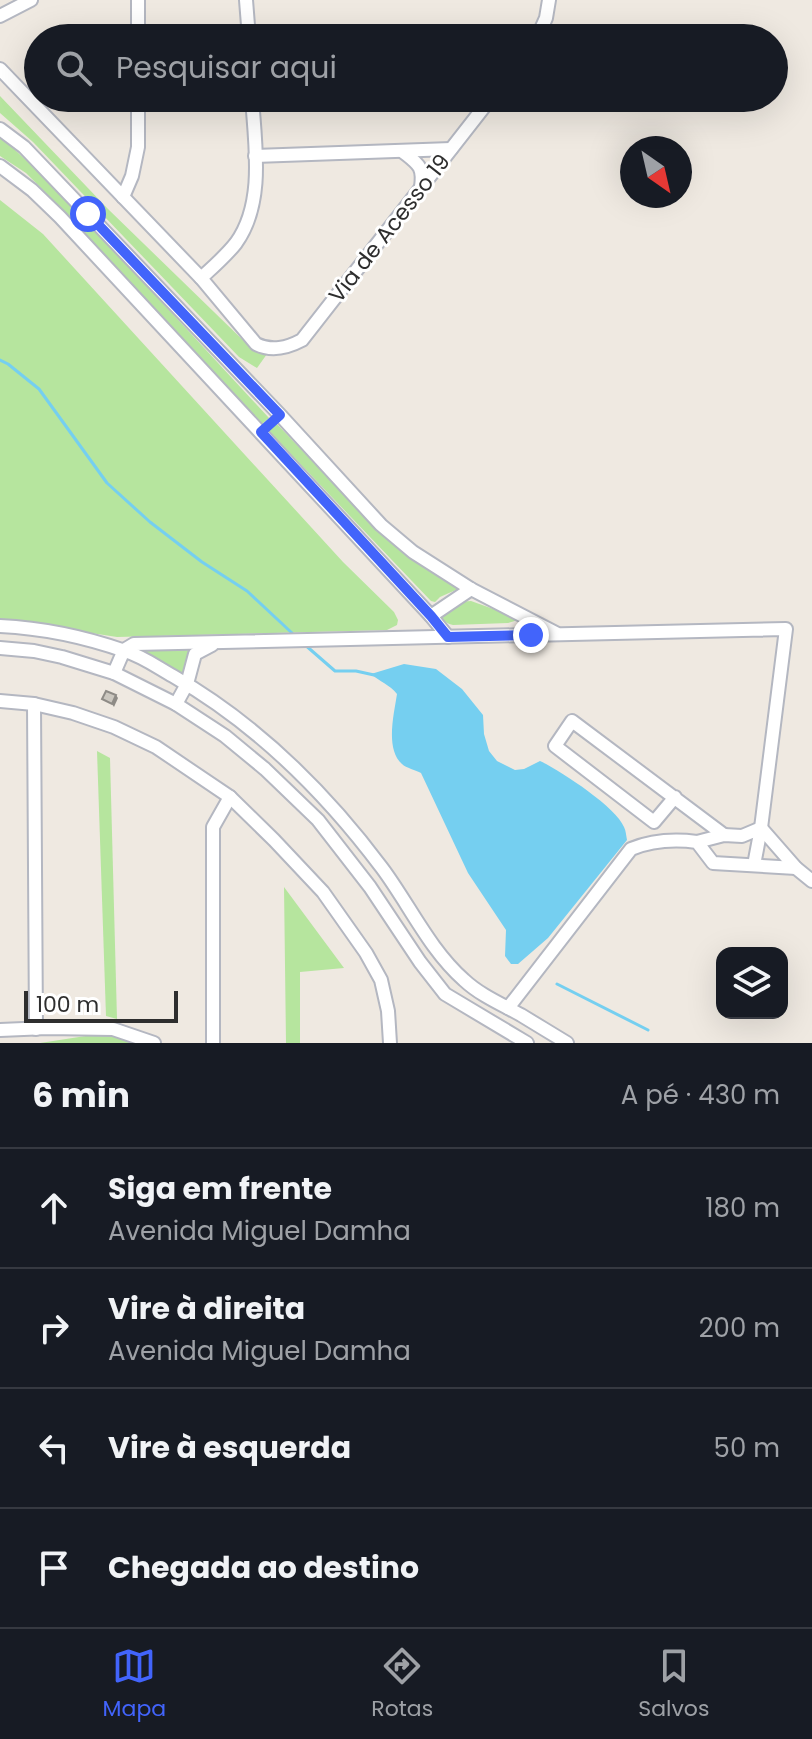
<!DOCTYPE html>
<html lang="pt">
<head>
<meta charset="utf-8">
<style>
  :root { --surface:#171b24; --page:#20242c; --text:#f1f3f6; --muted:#9ea1a6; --line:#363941; --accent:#4264fb }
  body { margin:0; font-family:Poppins,sans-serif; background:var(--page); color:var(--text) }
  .controls { position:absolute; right:24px; bottom:24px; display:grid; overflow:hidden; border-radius:16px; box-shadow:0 8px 32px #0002 }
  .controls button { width:72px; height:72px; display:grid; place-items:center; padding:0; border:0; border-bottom:2px solid var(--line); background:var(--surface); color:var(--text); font:40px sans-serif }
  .compass { position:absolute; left:620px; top:136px; width:72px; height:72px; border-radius:50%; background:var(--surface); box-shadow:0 8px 32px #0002; rotate:146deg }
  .scale { position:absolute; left:24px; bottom:20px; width:154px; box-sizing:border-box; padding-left:8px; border:4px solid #2e2e2e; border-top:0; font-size:22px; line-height:28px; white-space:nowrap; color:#2e2e2e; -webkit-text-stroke:6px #fff; paint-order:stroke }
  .stop { position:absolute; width:24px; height:24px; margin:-18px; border:6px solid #4264fb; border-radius:50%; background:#fff }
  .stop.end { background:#4264fb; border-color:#fff; box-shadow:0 2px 8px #0008 }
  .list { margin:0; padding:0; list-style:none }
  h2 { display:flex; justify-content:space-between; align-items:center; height:104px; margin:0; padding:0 32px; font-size:34px }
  h2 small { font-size:26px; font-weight:400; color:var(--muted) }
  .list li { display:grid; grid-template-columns:52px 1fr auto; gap:24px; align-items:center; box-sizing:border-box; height:120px; padding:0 32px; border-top:2px solid var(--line) }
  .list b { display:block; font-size:30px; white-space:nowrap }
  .list p { margin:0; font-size:26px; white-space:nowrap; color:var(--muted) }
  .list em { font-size:26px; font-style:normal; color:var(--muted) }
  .icon { flex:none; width:44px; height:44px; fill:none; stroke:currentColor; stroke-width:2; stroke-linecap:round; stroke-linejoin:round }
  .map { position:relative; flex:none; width:812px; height:1043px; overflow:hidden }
  .search { position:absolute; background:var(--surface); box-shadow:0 8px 32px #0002; left:24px; right:24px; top:24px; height:88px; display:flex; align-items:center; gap:20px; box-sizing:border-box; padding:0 28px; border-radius:44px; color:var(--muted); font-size:30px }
  .sheet { height:584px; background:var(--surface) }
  nav { display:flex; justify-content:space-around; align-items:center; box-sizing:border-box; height:112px; border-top:2px solid var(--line); background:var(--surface); font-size:22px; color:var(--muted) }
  nav a { display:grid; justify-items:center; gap:4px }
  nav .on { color:var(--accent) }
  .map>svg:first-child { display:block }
</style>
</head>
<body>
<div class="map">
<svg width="812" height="1043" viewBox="0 0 812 1043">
  <rect width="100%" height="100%" fill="#efe9e1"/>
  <g fill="#b6e59e">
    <path d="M0,96l108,113 141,137 18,8 -10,14 -18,-11 -206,-215 -33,-29z"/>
    <path d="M0,136l57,53 212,229 -7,6 -212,-227 -24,-24 -26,-17z"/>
    <path d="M0,200l43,34 300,328 51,50 4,8 -1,5 -10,5 -270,7 -117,-18z"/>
    <path d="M275,422l112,117 42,32 29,18 -18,8 -5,5 -4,-1 -164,-172z"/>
    <path d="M471,601l47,17v2l-10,3 -55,2c-5,-1 -10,-4 -13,-9l18,-14z"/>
    <path d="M138,647h51l5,3 -9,22 -5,1 -44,-20z"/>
    <path d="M97,751l13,7 7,261 -11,-3z"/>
    <path d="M284,887l60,81 -44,4v71h-14z"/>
    <path d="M92,1035l19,1 25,7h-96z"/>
  </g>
  <path fill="#75cff0" d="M404,664l32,5 26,20 21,26 1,19 5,17 8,10 18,9 9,-1 16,-8c21,10 76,46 84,66 2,4 2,8 3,13l-79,98 -30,26h-7l-6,-8 1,-26 -38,-57 -47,-100c-5,-3 -15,-5 -19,-9 -17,-15 -8,-50 -5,-70 -8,-10 -17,-12 -26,-20z"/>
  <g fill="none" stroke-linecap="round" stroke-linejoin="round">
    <g stroke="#75cff0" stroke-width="3">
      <path d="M0,360l8,4 31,25 68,94 43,39 52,40 45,29 45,42"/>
      <path d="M304,644l31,27h21l18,4"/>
      <path d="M557,984l91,46"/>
    </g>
    <defs>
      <g id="minor">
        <path d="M246,0l3,38"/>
        <path d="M0,16l31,-16"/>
        <path d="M138,38v-38"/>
        <path d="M498,38l41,-3"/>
        <path d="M537,38l9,-20 3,-18"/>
        <path d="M0,69l201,209 55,66c16,8 31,4 46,-4l189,-242"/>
        <path d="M0,129l24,18 256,268 101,110 32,27 58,37 85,44"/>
        <path d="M402,151c16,13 22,15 19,36"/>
        <path d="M255,156l196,-7"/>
        <path d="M0,166l32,24 28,27 371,399 17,21"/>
        <path d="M123,197l9,-21 6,-29v-49"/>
        <path d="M201,278c12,-11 25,-22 35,-35 29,-40 19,-99 16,-145"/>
        <path d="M431,616l40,-27"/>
        <path d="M0,626c42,2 85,11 125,25 17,5 32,16 48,25 82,47 152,116 209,192 27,36 47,81 82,112 16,15 37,24 57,35 15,9 31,19 46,28"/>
        <path d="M0,648l34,3 28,6 52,16 62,31 49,32 40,33 53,51 52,67 50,75 25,32 82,49"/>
        <path d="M114,673l10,-23 10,-6 652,-15 -25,199 -7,37"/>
        <path d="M0,701l34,3 39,9 41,14 42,20 74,50 44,43 49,52 43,61 15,27 7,31 2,32"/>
        <path d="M34,704l2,325"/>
        <path d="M176,704l11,-20 8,-30 17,-9"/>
        <path d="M675,797l-21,25 -99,-76 17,-25 152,114"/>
        <path d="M761,828l35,40 16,13"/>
        <path d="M697,842l27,-7 18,1 19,-8"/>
        <path d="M508,1008l123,-159c22,-9 43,-10 66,-7l16,21 83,5"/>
        <path d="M0,1030l47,-2 66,1 41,14"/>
        <path d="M213,1043v-216l17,-30"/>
      </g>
    </defs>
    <use href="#minor" stroke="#b4b7c1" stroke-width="16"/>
    <use href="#minor" stroke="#fff" stroke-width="12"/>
  </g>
  <path fill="#8e8b86" d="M116,695l2,3 -4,9 -2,-3z"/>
  <path fill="#cbc7bf" stroke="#8e8b86" stroke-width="2" d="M106,691l10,4 -4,9 -10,-5z"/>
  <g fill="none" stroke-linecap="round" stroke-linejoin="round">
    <path stroke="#4264fb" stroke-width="10" d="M88,214l192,201 -19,17 170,184 17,21 83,-2"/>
  </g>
  <g text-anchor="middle" stroke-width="6" stroke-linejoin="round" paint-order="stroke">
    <g font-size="22" fill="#2e2e2e" stroke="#fff">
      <text transform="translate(389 228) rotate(-52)" y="8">Via de Acesso 19</text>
    </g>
  </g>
</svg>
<div class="controls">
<button><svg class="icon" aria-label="layers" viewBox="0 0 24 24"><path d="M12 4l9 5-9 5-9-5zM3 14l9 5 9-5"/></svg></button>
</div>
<svg class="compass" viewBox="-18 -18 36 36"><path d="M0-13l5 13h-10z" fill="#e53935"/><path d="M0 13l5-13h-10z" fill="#9ea1a6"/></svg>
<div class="scale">100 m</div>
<div class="stop" style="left:88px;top:214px"></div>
<div class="stop end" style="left:531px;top:635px"></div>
<div class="search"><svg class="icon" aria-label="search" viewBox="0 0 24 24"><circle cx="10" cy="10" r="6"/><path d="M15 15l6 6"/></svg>Pesquisar aqui</div>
</div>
<section class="sheet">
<h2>6 min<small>A pé · 430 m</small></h2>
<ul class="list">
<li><svg class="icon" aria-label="ahead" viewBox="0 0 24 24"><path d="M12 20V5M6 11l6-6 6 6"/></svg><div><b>Siga em frente</b><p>Avenida Miguel Damha</p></div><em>180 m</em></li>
<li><svg class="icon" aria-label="right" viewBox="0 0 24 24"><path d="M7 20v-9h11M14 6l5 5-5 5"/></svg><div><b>Vire à direita</b><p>Avenida Miguel Damha</p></div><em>200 m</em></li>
<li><svg class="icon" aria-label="left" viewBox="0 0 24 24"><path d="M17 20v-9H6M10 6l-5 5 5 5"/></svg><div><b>Vire à esquerda</b></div><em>50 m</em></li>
<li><svg class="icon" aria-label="arrive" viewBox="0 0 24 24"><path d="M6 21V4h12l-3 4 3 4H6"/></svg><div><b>Chegada ao destino</b></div></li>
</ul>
</section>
<nav>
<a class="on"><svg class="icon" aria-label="map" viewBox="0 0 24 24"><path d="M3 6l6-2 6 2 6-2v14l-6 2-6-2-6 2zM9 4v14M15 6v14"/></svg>Mapa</a>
<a><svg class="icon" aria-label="directions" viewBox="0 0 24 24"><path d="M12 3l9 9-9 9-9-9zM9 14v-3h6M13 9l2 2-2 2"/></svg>Rotas</a>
<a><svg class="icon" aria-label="saved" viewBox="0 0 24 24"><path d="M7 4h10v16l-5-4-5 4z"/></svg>Salvos</a>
</nav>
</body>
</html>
